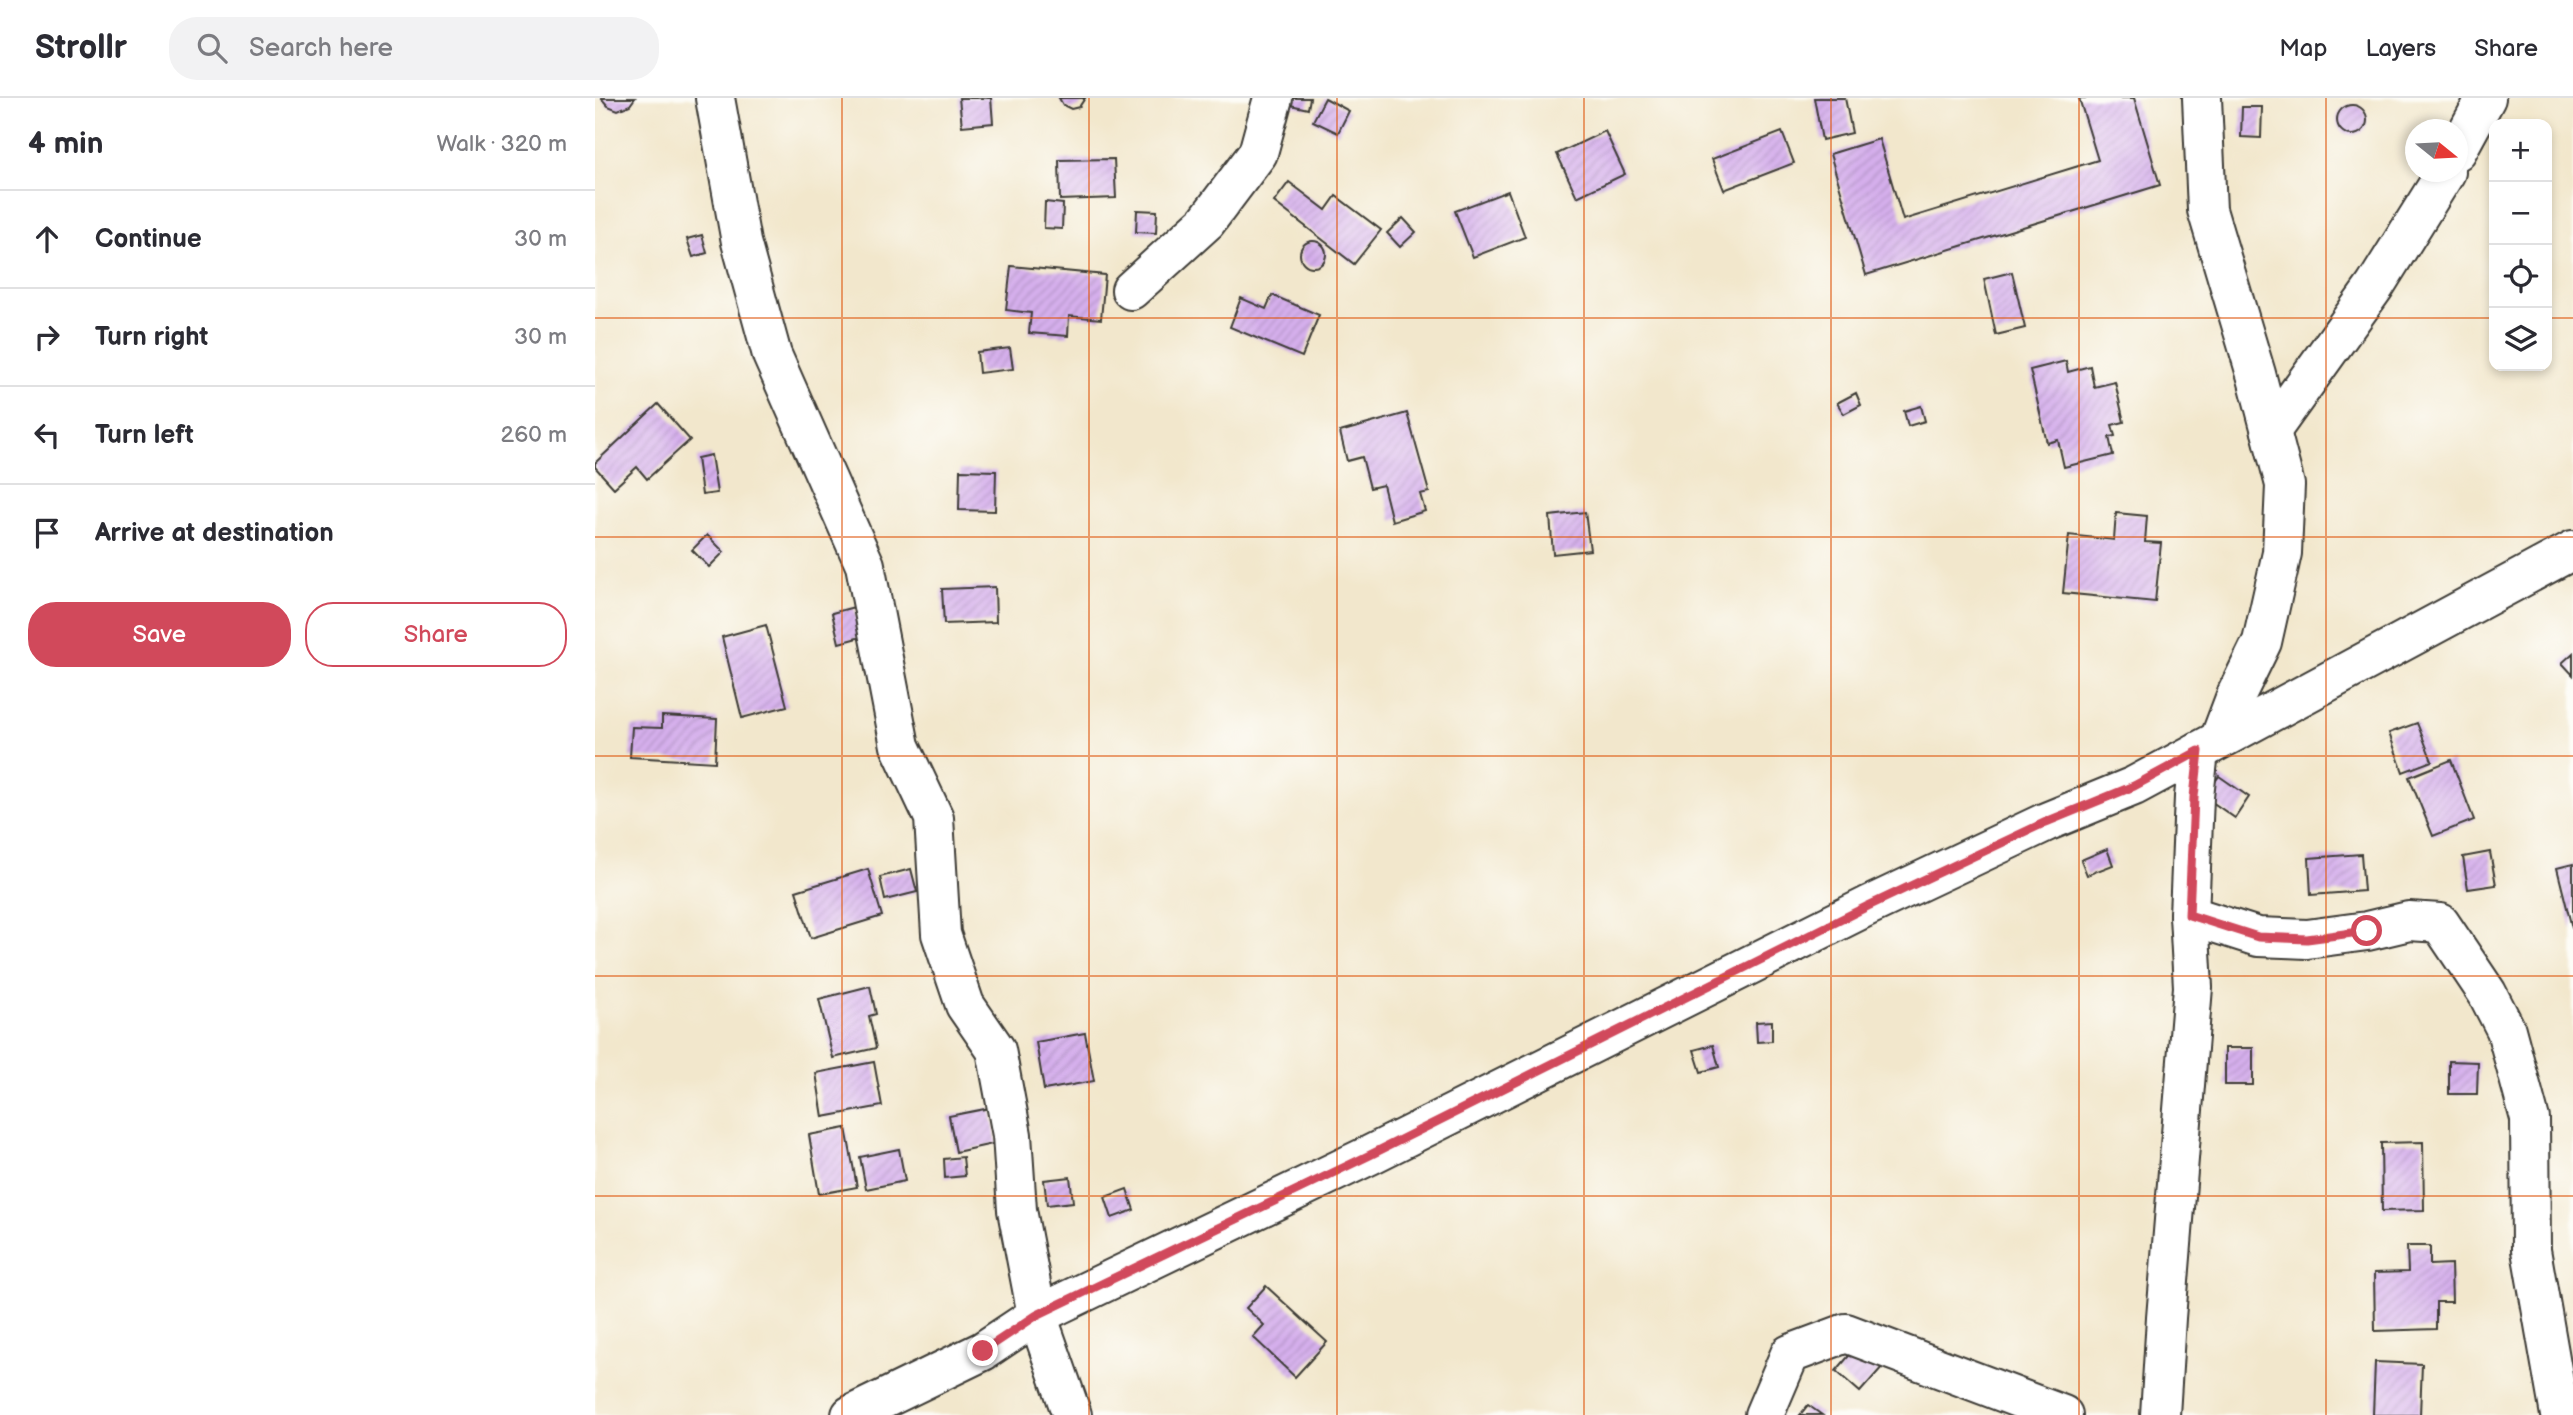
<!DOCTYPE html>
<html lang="en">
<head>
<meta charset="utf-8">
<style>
  :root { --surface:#fff; --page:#f2f2f3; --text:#2b2b33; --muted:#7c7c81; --line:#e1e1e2; --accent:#d1495b }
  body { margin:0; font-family:"Balsamiq Sans",sans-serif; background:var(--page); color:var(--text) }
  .controls { position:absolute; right:21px; top:21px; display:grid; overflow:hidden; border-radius:14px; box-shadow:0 4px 10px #0003 }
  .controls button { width:63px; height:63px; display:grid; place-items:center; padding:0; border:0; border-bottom:2px solid var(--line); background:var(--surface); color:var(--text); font:35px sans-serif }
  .compass { position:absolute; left:1810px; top:21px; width:63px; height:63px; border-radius:50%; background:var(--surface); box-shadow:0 4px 10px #0003; rotate:108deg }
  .stop { position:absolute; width:21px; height:21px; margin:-16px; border:5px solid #d1495b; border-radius:50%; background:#fff }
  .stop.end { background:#d1495b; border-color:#fff; box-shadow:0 2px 7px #0008 }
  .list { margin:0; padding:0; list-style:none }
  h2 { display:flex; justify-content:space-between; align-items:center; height:91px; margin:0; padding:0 28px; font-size:30px }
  h2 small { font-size:23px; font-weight:400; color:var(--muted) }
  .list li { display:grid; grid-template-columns:46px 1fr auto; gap:21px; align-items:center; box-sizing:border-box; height:98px; padding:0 28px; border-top:2px solid var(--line) }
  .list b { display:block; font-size:26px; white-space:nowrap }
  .list em { font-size:23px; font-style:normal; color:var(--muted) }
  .actions { display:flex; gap:14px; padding:21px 28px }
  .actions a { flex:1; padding:16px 0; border:2px solid var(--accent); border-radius:28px; text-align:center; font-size:24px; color:var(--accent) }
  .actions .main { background:var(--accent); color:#fff }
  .icon { flex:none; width:38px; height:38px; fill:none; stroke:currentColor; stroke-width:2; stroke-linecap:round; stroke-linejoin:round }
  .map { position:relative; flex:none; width:1978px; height:1317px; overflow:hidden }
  header { display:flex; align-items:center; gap:42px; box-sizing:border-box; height:98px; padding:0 35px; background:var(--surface); border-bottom:2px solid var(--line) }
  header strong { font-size:33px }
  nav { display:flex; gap:38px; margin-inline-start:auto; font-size:24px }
  .search { width:490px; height:63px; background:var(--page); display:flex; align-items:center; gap:18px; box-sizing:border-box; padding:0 24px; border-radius:28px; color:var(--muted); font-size:26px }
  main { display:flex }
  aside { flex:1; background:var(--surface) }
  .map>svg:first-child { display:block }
</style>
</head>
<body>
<header>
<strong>Strollr</strong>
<div class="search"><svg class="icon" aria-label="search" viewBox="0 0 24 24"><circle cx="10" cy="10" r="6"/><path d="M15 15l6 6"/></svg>Search here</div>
<nav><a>Map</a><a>Layers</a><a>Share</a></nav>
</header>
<main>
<aside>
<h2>4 min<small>Walk · 320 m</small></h2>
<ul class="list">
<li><svg class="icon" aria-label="ahead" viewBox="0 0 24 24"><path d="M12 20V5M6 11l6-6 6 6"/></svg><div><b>Continue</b></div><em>30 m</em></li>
<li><svg class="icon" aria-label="right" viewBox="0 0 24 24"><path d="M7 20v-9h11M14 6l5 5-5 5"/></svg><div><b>Turn right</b></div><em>30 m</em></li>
<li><svg class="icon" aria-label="left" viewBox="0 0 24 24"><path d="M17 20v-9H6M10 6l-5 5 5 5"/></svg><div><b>Turn left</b></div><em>260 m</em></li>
<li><svg class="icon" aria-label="arrive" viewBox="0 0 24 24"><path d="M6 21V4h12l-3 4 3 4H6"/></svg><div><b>Arrive at destination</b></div></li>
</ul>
<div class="actions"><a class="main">Save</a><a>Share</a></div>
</aside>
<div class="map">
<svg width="1978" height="1317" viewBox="0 0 1978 1317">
  <defs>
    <pattern id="building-hatch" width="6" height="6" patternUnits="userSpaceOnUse" patternTransform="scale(1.75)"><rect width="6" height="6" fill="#d5afec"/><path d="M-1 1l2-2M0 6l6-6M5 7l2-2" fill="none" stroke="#b696ca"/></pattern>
  </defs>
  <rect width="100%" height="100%" fill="#fdfcf7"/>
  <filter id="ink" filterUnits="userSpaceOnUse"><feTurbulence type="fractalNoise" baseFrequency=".0143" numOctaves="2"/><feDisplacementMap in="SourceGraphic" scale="14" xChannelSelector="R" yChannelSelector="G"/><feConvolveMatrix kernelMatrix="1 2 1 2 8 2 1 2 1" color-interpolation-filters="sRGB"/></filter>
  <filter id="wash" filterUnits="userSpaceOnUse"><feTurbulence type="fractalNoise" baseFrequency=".00686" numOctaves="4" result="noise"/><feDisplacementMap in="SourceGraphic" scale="28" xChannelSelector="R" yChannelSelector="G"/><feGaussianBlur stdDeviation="1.57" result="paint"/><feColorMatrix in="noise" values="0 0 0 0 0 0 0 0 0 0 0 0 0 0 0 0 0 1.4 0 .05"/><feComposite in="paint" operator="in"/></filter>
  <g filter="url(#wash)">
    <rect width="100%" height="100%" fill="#f2e7cc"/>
    <g id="blocks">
      <g fill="url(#building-hatch)">
        <path d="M6,0h34l-5,7 -12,5 -10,-4z"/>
        <path d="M364,0h32l2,25 -31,3z"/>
        <path d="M464,0h26l-6,9 -8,2 -8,-4z"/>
        <path d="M692,0h23l-2,11 -22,-5z"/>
        <path d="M730,0l24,13 -11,22 -25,-12z"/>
        <path d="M1219,0h31l7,35 -30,7z"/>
        <path d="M1484,0h55l26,87 -294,90 -36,-121 49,-15 24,81 195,-60z"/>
        <circle cx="1757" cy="22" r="15"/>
        <path d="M1647,9h20l-1,31 -20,-1z"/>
        <path d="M1010,33l20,43 -48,23 -20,-43z"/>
        <path d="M1187,34l12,31 -70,27 -12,-31z"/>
        <path d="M519,61l2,39 -56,2 -1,-40z"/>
        <path d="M694,84l37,28 10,-14 45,34 -27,34 -80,-62z"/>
        <path d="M913,93l17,46 -52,20 -18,-46z"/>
        <path d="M450,104l18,2 -1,25 -18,-1z"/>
        <path d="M542,112l20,1 -1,22 -20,-1z"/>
        <path d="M808,120l13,14 -16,15 -13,-14z"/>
        <path d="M107,137l5,18 -14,4 -6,-18z"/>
        <circle cx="718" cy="156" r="13"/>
        <path d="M416,168l94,9 -4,44 -32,-3 -1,20 -39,-3 2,-20 -25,-3z"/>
        <path d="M1417,174l13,56 -29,7 -12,-56z"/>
        <path d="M677,197l47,20 -17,42 -72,-30 11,-29 25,11z"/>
        <path d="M415,250l3,21 -34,4 -2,-21z"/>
        <path d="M1471,263l2,11 22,-6 4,21 21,-5 9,40 -12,3 3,11 -6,1 4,18 -49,12 -6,-27 -11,3 -17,-73z"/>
        <path d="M1261,295l5,12 -17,9 -7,-11z"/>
        <path d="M63,306l32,36 -43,39 -10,-12 -23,21 -19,-21v-4z"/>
        <path d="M1326,308l4,15 -17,5 -4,-15z"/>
        <path d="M812,315l22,79 -9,2 5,17 -33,10 -9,-36 -13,3 -8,-31 -15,4 -7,-29z"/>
        <path d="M116,357l6,38 -15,2 -5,-37z"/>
        <path d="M365,372l36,1 -1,40 -36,-1z"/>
        <path d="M990,414l5,38 -37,4 -3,-38z"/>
        <path d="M1521,415l31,3 -2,26 16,1 -6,59 -92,-9 6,-58 45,5z"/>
        <path d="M112,437l17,17 -15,15 -17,-17z"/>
        <path d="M400,489l1,35 -52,2 -2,-35z"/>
        <path d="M259,509l7,30 -22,6 -7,-30z"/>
        <path d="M171,527l21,81 -45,12 -20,-81z"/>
        <path d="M1978,555v22l-11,-12z"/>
        <path d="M67,618l55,3 -2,43 -85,-5 2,-30 30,1z"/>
        <path d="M1822,625l15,38 -29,11 -14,-39z"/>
        <path d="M1856,662l23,60 -41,16 -24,-59z"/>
        <path d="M1624,678l30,21 -14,21 -30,-21z"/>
        <path d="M1512,751l6,16 -26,10 -6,-15z"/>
        <path d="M1895,754l6,33 -28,4 -5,-32z"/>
        <path d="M1766,756l3,37 -53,4 -2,-37z"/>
        <path d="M1978,766v64h-1l-15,-60z"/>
        <path d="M273,771l14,47 -71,22 -15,-47z"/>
        <path d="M316,771l6,23 -32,8 -5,-23z"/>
        <path d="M275,888l6,28 -7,2 7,32 -43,10 -14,-59z"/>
        <path d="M1177,923v20l-15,1 -1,-20z"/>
        <path d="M490,935l9,48 -50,9 -8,-48z"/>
        <path d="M1118,947l6,22 -18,5 -7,-22z"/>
        <rect x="1630" y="950" width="28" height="37"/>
        <path d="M1854,963l29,1 -1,32h-28z"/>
        <path d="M279,964l8,44 -59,11 -7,-44z"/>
        <path d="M395,1010l7,35 -41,9 -7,-36z"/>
        <path d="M251,1030l11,59 -38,7 -10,-59z"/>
        <path d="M1828,1044l1,68 -42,1 -1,-68z"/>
        <path d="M304,1051l6,32 -39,8 -6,-32z"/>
        <path d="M368,1059l2,19 -20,2 -1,-19z"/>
        <path d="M475,1079l3,25 -26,3 -3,-25z"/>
        <path d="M532,1091l7,21 -22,8 -7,-21z"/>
        <path d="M1812,1148h23v19l21,-1 1,38h-16v27l-61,2 -1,-58 34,-1z"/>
        <path d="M671,1188l61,56 -32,35 -42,-40 11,-12 -18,-17z"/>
        <path d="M1264,1246l24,22 -23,26 -24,-21z"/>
        <path d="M1780,1264l47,2 -2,51h-47z"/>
        <path d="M1213,1307l14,10h-22z"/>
      </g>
    </g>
  </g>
  <g filter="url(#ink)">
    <use href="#blocks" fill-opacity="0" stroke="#3c3a36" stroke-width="2"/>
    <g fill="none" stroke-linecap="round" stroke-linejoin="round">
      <defs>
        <g id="minor">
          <path d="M120,0l26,144 31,113 93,210 35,181 34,72 7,116 24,71 31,45 16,85 5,75 20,105 35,100"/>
          <path d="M1607,0l5,112 49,164 29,111 -3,68 -20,89 -25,51 -17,45"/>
          <path d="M1862,53l29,-53"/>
          <path d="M536,192l75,-68 52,-69 15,-55"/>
          <path d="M1676,333l104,-145 71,-114"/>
          <path d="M1594,817l69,22 49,2 60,-8 42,-10 31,2 47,70 19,37 24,89 1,131 29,165"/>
          <path d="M256,1317l132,-64 54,-36 333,-160 498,-249 178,-84 88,-36 439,-236"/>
          <path d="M1169,1317l26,-61 56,-21 217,82"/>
          <path d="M1565,1317l6,-97 27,-331 -4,-72 5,-118 5,-46"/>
        </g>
      </defs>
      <use href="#minor" stroke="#3c3a36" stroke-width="42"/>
      <use href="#minor" stroke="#fff" stroke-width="38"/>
    </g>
  </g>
  <g fill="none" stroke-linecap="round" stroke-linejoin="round" filter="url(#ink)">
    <path stroke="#d1495b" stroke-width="9" d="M388,1253l54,-36 333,-160 498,-249 178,-84 88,-36 65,-35 -5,46 -5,118 69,22 49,2 60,-8"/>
  </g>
  <path fill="none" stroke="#de560d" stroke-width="2" stroke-opacity="0.55" d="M247,0v1317M494,0v1317M742,0v1317M989,0v1317M1236,0v1317M1484,0v1317M1731,0v1317M0,220h1899M1952,220h26M0,439h1978M0,658h1978M0,878h1978M0,1098h1978"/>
</svg>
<div class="controls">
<button>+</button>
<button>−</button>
<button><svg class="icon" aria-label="locate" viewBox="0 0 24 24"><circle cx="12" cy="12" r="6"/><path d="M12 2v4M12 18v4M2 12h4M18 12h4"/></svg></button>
<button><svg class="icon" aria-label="layers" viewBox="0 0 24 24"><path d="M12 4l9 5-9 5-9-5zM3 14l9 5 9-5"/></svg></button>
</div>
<svg class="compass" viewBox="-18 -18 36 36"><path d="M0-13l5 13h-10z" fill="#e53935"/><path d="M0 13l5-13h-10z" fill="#7c7c81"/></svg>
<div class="stop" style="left:1772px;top:833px"></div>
<div class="stop end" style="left:388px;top:1253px"></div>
</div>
</main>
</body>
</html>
